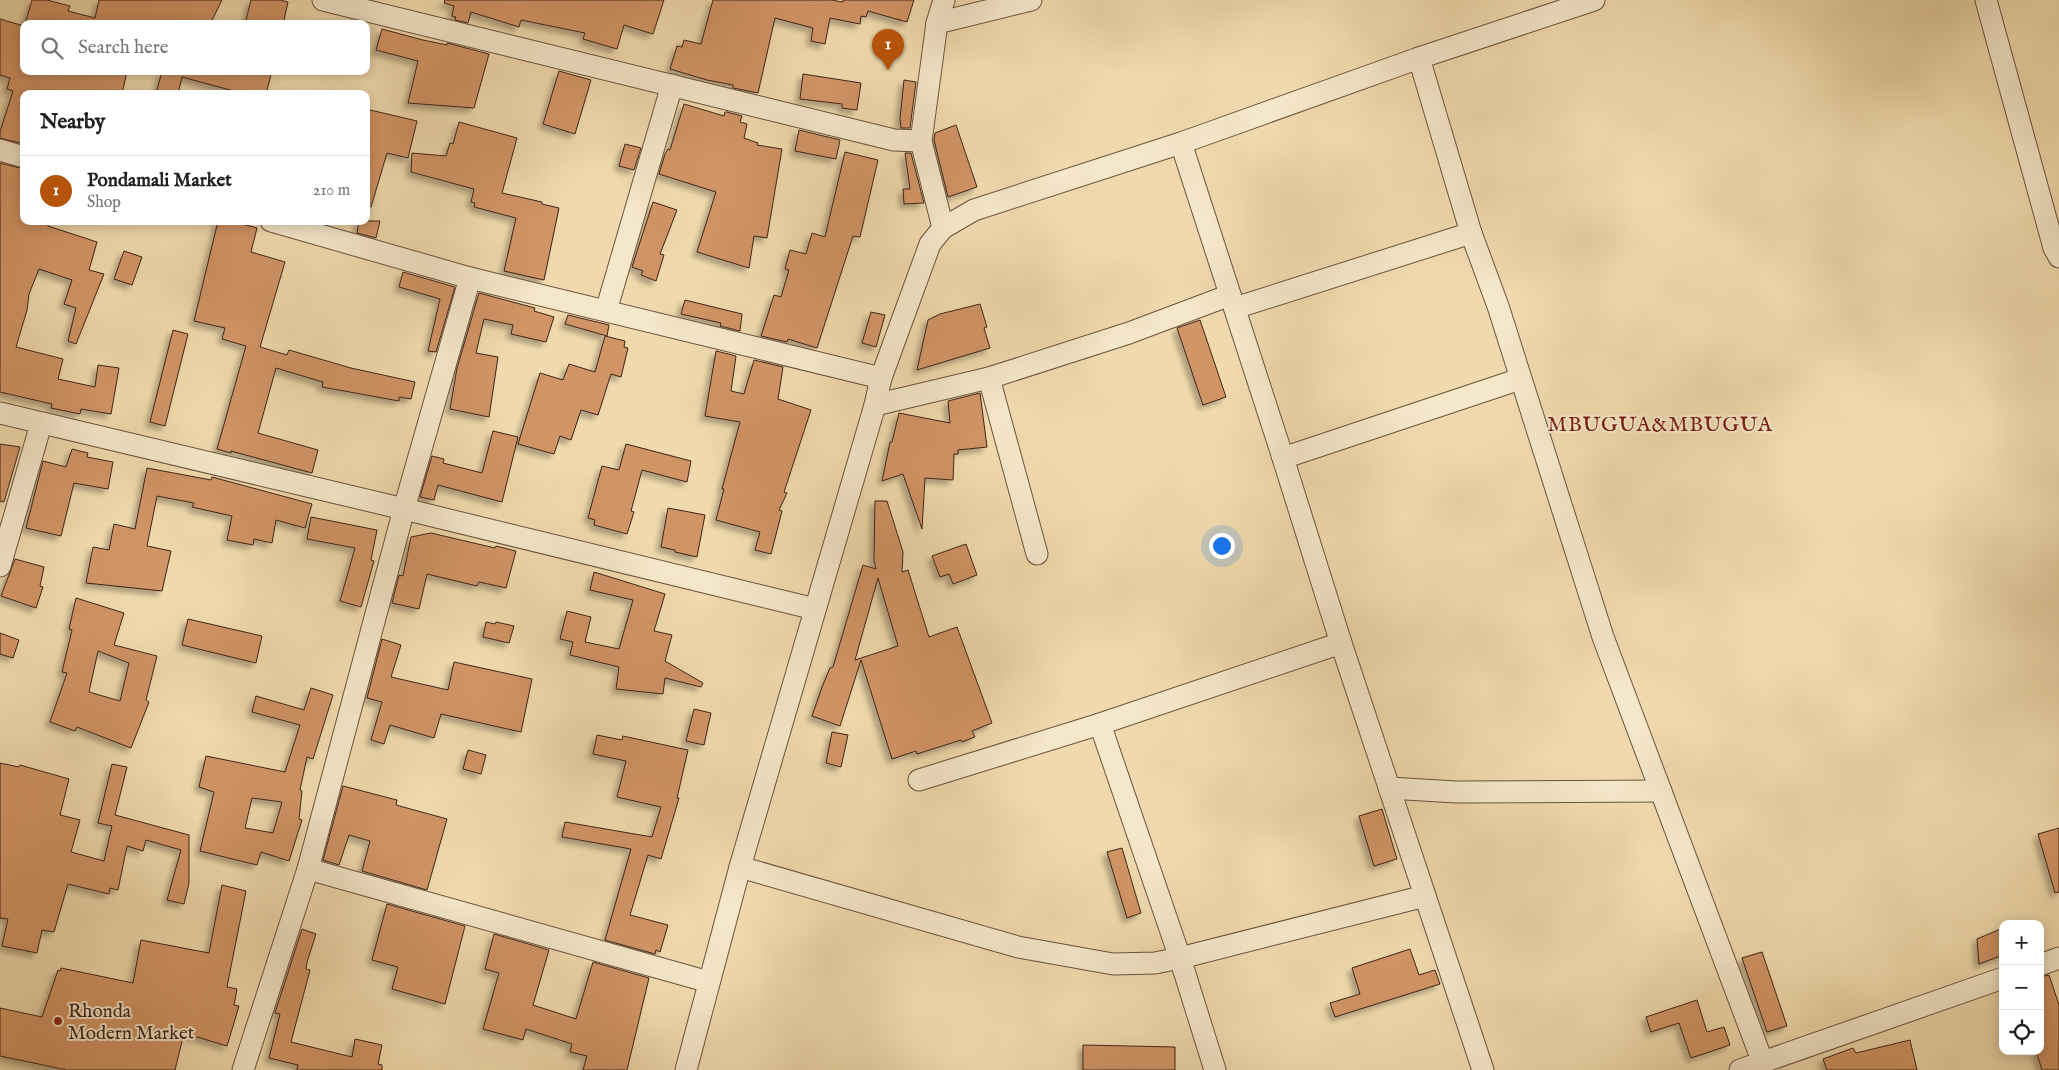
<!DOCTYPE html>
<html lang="en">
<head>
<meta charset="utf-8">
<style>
  :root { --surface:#fff; --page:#f2f2f2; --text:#202124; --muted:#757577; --line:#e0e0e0; --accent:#b45309 }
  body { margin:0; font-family:"IM FELL English",serif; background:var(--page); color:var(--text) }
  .controls { position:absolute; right:15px; bottom:15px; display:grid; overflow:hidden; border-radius:10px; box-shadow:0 2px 12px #0003 }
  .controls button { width:45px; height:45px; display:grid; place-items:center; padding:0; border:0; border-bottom:1px solid var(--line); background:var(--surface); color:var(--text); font:25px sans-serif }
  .you { position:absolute; left:1221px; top:545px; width:18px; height:18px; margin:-12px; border:4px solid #fff; border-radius:50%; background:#1a73e8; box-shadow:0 0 0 8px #1a73e833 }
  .badge { display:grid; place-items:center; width:32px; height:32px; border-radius:50%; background:var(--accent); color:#fff; font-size:16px; font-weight:700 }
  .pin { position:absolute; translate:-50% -41px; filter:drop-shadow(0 1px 2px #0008) }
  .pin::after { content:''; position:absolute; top:26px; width:18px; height:15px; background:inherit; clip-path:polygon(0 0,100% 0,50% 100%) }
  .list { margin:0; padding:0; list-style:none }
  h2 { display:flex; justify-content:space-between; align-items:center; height:65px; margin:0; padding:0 20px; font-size:21px }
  h2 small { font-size:16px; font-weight:400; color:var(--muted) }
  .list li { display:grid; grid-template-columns:32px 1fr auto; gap:15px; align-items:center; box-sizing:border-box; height:70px; padding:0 20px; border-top:1px solid var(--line) }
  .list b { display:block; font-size:19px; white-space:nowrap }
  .list p { margin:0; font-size:16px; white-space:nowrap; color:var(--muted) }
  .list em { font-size:16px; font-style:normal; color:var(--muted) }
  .icon { flex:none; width:28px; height:28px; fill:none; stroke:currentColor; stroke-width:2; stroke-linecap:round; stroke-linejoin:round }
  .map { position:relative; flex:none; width:2059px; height:1070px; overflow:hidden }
  .search { position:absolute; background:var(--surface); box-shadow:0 2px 12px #0003; left:20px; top:20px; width:350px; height:55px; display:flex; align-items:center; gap:12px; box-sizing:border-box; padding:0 18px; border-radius:10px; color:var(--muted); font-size:19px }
  .panel { position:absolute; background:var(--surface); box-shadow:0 2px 12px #0003; left:20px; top:90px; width:350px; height:135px; border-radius:10px }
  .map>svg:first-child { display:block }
</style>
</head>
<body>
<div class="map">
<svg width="2059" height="1070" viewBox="0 0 2059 1070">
  <defs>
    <filter id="shadow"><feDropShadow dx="-4.5" dy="4.5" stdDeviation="2.5" flood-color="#0004"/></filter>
  </defs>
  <rect width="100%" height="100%" fill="#f0daad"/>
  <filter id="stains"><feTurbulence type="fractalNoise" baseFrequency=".004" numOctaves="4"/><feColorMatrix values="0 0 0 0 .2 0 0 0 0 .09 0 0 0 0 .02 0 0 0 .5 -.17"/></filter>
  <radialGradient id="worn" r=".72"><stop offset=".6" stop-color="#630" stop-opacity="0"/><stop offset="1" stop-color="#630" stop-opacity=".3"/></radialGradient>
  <g fill="#d19465" stroke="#3d2419" fill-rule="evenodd" filter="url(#shadow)">
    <path d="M32,0h15l23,6 -2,5 27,7 4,-18h123l-12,24h-185z"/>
    <path d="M251,0h29l8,2 -5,22h-38z"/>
    <path d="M445,0h219l-11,34 -29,-9 -7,24 -34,-10 2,-6 -64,-13 -2,7 -48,-15 -3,11 -13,-3 1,-3 -4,-1 2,-10 -10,-3z"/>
    <path d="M713,0h118l12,2v-2h71l-7,22 -39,-11 -2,6 -5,-1 -1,8 -30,-6 -5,26 -14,-3 2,-13 -38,-10 -17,75 -25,-5v-3l-26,-5 -37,-11 7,-23 5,1 2,-7 17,4z"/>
    <path d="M0,19l24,7v45h103l-5,23h-98v50l-24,-6v-6l13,-41 -6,-2 3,-11 -10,-3z"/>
    <path d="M382,29l41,11 24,5v-2l42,11 -15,54 -66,-5 10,-42 -42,-11z"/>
    <path d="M162,71h110l-6,23h-21l-63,-17 -4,17h-22z"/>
    <path d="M559,71l32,9 -16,54 -32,-10z"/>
    <path d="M803,74l58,9 -4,27 -15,-2v-4l-42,-5z"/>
    <path d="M904,80l12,2 -6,46h-9l-1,-9z"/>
    <path d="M684,104l40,12 1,-4h2l15,4 -2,6 7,2 -3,14 14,5 -1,2 25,4 -15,89 -13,-2 -5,32 -52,-16 19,-60 -57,-18 6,-20 3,-5 2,1z"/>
    <path d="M366,109l51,12 -9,37 -21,-5 -16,54h-5z"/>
    <path d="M459,122l58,16 -15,55 40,9v2l17,4 -15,72 -40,-9 12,-53 -42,-11 1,-4 -4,-1 3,-13 -63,-17 1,-19 34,3 4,-13 3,1z"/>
    <path d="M956,125l21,62 -29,10 -14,-57 1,-7z"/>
    <path d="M799,130l41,10 -4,19 -41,-8z"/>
    <path d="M625,144l16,4 -7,22 -15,-4z"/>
    <path d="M845,152l33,8 -18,77 -7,-1 -36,112 -29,-9 -1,3 -26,-6 13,-41 7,2 8,-27 -4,-1 5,-19 16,4 6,-21 13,4z"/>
    <path d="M905,153h6l13,50 -20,1 -1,-15h7z"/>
    <path d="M0,163l24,6v52h24v5l49,16 -8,28 15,4 -28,70 -8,-3 8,-33 -12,-4 8,-24 -33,-11 -10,25 -2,16 -11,37 47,12 -5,20 37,8 3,-22 21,3 -8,46 -30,-5 -1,5 -29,-6 1,-4 -52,-12z"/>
    <path d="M653,202l24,8 -17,44 4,1 -8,26 -15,-6 2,-4 -11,-4z"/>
    <path d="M218,221h13l26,7 -6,24 34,10 -25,85 27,8 2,-5 62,18 64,14 -4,17 -12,-2v4l-77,-14 1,-5 -47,-14 -18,65 60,17 -6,23 -81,-22v2l-14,-4 29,-103 -24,-7 3,-11 -31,-7z"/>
    <path d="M359,221h21l-4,17 -19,-5z"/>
    <path d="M124,251l18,6 -10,28 -18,-6z"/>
    <path d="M403,272l52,15 -19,65 -8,-1 12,-52 -41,-12z"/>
    <path d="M479,293l56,15 -1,3 20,6 -8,25 -35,-8 2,-9 -29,-6 -8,34 22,4 -9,60 -39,-8 7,-41z"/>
    <path d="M685,300l57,14 -2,17 -20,-5 1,-3 -40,-9z"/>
    <path d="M980,304l7,23 -3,1 6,20 -73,22 11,-50 12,-6z"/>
    <path d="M871,312l14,3 -9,32 -14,-4z"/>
    <path d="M568,315l41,10 -2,11 -42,-12z"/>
    <path d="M1200,320l26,77 -23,8 -26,-77z"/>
    <path d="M173,330l15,4 -23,92 -15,-4z"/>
    <path d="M605,336l20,5 -1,6 4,1 -7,29 -10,-3 -13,41 -17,-5 -10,30 -11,-4 -6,18 -36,-10 22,-71 23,7 6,-16 26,8z"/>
    <path d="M716,351l20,5 -5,35 13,3 10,-34 29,7 -5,32 33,11 -27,82 3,1 -8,17 3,1 -11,43 -16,-4 5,-18 -44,-12 8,-31h-2l18,-67 -35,-6z"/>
    <path d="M980,393l7,54 -29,3v4h-4l-1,26 -28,-2 -3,51 -19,-55 -21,7 8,-39h2l7,-29 51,10 -2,-22z"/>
    <path d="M493,431l25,6 -16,65 -64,-17 -4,15 -14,-3 12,-41 12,3 -1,4 39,10z"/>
    <path d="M0,444l20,3 -16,55 -4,-1z"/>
    <path d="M626,444l65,17 -4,21 -45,-12 -11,41 3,1 -7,22 -33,-9 1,-5 -7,-2 14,-52 17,4z"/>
    <path d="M72,449l16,4 -1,4 26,5 -5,27 -34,-6 -13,53 -35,-8 17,-67 23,6z"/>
    <path d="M147,468l64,12 1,-3 100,27 -7,24 -29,-8 -4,23 -18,-4 -1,6 -26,-5 5,-24 -40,-9 2,-4 -37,-7 -10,50 24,5 -9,40 -76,-8 7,-36 16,3 5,-26 21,5z"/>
    <path d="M875,501h12l16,51 -1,20 6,-2 21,67 28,-10 35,96 -20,8 3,6 -13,5 -1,-2 -44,14 -1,-3 -24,8 -31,-99 -21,66 -28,-10 10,-29 8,-19 3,-1 30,-102 13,4 -2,-8zM878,578l20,68 -43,14z"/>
    <path d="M668,508l37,7 -8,42 -22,-5v-2l-14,-3z"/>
    <path d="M311,517l66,13 -6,30 3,1 -13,46 -21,-6 15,-53 -48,-9z"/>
    <path d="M431,533l64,15 1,-2 20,5 -10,37 -27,-6 -2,4 -50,-12 -8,35 -27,-6 7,-28 4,1 8,-39z"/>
    <path d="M966,544l11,31 -24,9 -4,-10 -9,3 -8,-21z"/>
    <path d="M15,559l29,8 -4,19 3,1 -7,21 -35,-12z"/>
    <path d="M594,572l71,22 -11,37 18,4 -7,26 38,22 -2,4 -36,-9 -2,16 -47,-5 3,-22 -49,-12 3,-13 -13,-3 7,-28 24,6 -6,25 34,7 14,-49 -43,-10z"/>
    <path d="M76,598l48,15 -10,32 43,11 -11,44 3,2 -18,46 -54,-21 -2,4 -25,-9 17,-49 -5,-1 10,-42 -3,-1zM98,651l31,12 -9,38 -31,-9z"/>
    <path d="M188,619l74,17 -6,27 -74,-18z"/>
    <path d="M486,622l9,2 1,-2 18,4 -5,17 -26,-6z"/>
    <path d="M0,633l19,7 -6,18 -13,-4z"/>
    <path d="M382,639l19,6 -10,32 57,13 6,-28 78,17 -11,53 -80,-18 -7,24 -44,-13 -6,19 -13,-4 11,-38 -15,-4z"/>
    <path d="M311,688l22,7 -20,64 -6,-2 -7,33 2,1 -3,28 3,1 -13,41 -28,-9 -4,13 -57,-14 14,-59 -15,-5 7,-31 79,16 15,-47 -48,-13 4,-16 48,14zM252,798l30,4 -9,31 -28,-5z"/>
    <path d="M694,709l17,4 -7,32 -18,-4z"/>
    <path d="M832,732l16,3 -7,32 -15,-4z"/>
    <path d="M597,735l25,5 1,-4 65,14 -11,48h2l-18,61 -13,-4 -18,60 38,10 -8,27 -4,-2 -1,4 -50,-14 26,-91 -69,-12 3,-15 87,15 9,-30 -44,-10 9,-36 -33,-7z"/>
    <path d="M468,750l18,5 -5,19 -18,-5z"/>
    <path d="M0,763l19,4 1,-2 49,14 -9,36 20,5 -9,32 33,9 8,-35 -14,-3 14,-59 15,3 -12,48 74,20v48l-5,21 -17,-4 14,-50 -35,-10 -3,11 -16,-5 -9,44 -8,-2 -1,6 -41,-10 -14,48 -12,-2 -5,23 -35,-7 6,-27 -8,-1z"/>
    <path d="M343,786l54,14 -1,5 51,14 -20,71 -65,-19 8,-30 -21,-6 -10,30 -16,-5z"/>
    <path d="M1382,809l15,50 -23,7 -15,-50z"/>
    <path d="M2059,828v64l-4,1 -17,-59z"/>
    <path d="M1122,848l19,65 -14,5 -20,-66z"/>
    <path d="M222,885l24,6 -19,96 10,2 -3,16 5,1 -12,40 -43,-13 -9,37h-108l-67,-14v-48l42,9 16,-47 2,1 1,-3 72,15 8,-43 68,13z"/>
    <path d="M387,904l78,22 -20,78 -53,-15 6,-22 -26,-7z"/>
    <path d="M2003,928v27l-24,9 -2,-25z"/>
    <path d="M302,929l14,5 -9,28 -1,7 4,1 -19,72 61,15 3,-18 27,6 -4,19 4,1v5h-85l1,-5 -29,-7 11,-44 -5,-1z"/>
    <path d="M494,934l55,16 -16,55 43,14 17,-57 56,16 -22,92h-44l4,-14 -17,-4 2,-8 -46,-15 -3,11 -40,-11 16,-56 -14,-4z"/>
    <path d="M1410,949l9,26 16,-5 5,14 -105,33 -5,-14 30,-9 -8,-26z"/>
    <path d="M1762,952l25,74 -20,6 -25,-74z"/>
    <path d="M2049,975l10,30v65h-17l-6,-19h4v-74z"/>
    <path d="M1697,1000l10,32 17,-5 6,18 -39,13 -12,-35 -28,9 -5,-15z"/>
    <path d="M1910,1040l7,30h-90l-4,-11 30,-11 3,5z"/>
    <path d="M1083,1045l92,2v23h-92z"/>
  </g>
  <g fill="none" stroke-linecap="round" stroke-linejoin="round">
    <defs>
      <g id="street">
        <path d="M323,0l571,140 27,1"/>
        <path d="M1986,0l68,248 5,9"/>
        <path d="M937,23l94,-23"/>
        <path d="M1419,58l52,175 27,73 105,331 160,426"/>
        <path d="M1181,143l102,315 58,185 142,427"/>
        <path d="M0,150l24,7"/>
        <path d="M271,221l199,57 411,100"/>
        <path d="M943,228l-22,-87 16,-118 7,-23"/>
        <path d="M1235,308l236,-75"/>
        <path d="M606,311l66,-226"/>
        <path d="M989,378l48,176"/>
        <path d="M875,405l114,-27 140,-45 101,-38"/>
        <path d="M0,413l404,96 66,-231"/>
        <path d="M1283,458l237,-79"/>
        <path d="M0,566l41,-142"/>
        <path d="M919,780l181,-56"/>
        <path d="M1389,788l67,4 205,-1"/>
        <path d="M740,867l278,80 95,17 42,-1 25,-5 245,-62"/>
        <path d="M308,869l401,113"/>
        <path d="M2040,965l19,-7"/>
        <path d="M243,1070l65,-201 96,-360 411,100"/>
        <path d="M686,1070l54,-203 135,-462 6,-27 49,-134 13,-16 31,-18 207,-67 238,-85 175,-58"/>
        <path d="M1215,1070l-35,-112 -80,-234 241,-81"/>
        <path d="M1740,1070l263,-92"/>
      </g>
    </defs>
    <use href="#street" stroke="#6a523e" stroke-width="23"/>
    <use href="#street" stroke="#f5e7ca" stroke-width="21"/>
  </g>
  <circle fill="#8f2418" stroke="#f5e7ca" stroke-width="2" cx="58" cy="1021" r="5"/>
  <g text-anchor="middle" stroke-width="4" stroke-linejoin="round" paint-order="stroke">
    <g font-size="19" fill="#3d2419" stroke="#f5e7ca" text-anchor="start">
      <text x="68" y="1017">Rhonda<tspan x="68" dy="22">Modern Market</tspan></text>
    </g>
    <g font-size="21" letter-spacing="1" fill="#7a1f14" stroke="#f5e7ca">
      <text x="1660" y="431">MBUGUA&amp;MBUGUA</text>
    </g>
  </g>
  <rect width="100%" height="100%" filter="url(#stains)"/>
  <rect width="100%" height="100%" fill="url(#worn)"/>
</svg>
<div class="controls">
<button>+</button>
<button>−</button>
<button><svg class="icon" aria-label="locate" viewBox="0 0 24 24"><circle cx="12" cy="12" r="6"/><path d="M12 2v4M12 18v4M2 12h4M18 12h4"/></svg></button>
</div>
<div class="you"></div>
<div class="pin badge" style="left:888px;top:70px">1</div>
<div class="search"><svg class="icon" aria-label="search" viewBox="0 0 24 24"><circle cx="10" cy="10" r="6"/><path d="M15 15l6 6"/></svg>Search here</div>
<section class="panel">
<h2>Nearby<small></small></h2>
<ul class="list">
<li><span class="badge">1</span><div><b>Pondamali Market</b><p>Shop</p></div><em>210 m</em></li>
</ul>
</section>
</div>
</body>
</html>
